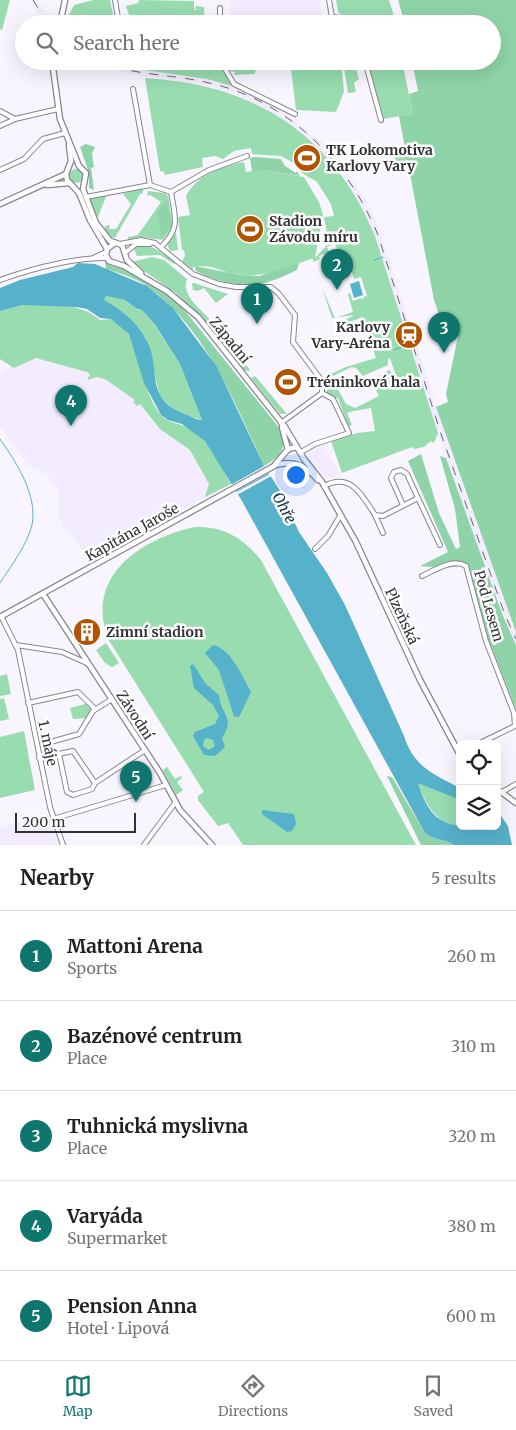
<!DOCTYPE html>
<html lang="en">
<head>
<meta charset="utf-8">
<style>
  :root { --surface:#fff; --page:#f2f2f2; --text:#202124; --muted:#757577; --line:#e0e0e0; --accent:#0f766e }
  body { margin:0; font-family:Merriweather,serif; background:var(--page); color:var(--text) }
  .controls { position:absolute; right:15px; bottom:15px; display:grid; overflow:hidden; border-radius:8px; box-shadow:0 5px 20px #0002 }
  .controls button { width:45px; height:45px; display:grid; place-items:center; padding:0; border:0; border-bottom:1px solid var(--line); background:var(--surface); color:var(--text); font:25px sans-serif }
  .scale { position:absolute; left:15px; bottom:12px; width:121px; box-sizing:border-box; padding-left:5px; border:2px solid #323135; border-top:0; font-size:14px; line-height:18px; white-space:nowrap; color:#323135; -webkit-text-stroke:4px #fff; paint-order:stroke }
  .you { position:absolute; left:295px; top:474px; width:18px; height:18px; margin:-12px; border:4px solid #fff; border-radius:50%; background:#1a73e8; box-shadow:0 0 0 8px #1a73e833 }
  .badge { display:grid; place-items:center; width:32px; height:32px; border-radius:50%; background:var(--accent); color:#fff; font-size:16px; font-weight:700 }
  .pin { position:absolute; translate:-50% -41px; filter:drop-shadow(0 1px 2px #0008) }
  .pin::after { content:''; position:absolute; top:26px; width:18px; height:15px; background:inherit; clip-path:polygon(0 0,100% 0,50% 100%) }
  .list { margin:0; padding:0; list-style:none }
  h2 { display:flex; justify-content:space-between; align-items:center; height:65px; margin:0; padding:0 20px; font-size:21px }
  h2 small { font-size:16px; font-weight:400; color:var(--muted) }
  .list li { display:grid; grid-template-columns:32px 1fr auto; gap:15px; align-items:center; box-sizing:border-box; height:90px; padding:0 20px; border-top:1px solid var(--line) }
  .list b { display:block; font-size:19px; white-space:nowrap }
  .list p { margin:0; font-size:16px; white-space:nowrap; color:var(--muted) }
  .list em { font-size:16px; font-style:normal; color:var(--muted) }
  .icon { flex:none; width:28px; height:28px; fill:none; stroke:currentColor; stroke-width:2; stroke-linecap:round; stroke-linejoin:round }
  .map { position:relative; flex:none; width:516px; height:845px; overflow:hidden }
  .search { position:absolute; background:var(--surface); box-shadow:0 5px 20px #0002; left:15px; right:15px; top:15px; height:55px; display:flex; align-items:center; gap:12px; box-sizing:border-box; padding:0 18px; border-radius:28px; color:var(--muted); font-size:19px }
  .sheet { height:515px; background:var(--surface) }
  nav { display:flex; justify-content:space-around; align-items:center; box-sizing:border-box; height:70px; border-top:1px solid var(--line); background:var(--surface); font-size:14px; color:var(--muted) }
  nav a { display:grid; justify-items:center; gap:2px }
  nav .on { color:var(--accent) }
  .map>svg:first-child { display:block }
</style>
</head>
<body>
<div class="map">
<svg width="516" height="845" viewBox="0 0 516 845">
  <rect width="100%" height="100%" fill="#f8f5fe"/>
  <g fill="#f2ecfe">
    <path d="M30,0h7l15,24h-8z"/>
    <path d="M231,0h89l3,24h-94z"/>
    <path d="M89,61h16l22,6 80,12 32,10 50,27 43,36 14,18 25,39 10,25 71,222 64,176v13l-13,-29 -57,-158 -71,-222 -10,-24 -23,-39 -56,-52 -49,-26 -31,-10 -81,-12z"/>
    <path d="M26,356l57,10 52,31 17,25 38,28 19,34 -1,12 -120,66 -13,-23 -10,-10 -6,-11v-27l-13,-18 -18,-8 -28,-39v-52z"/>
    <path d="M315,445l10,3 16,27 -8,3h-8l-19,-27z"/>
    <path d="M49,814l10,31h-59v-17z"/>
  </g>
  <g fill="#98dcb0">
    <path d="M0,0h10l-8,30 -2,-1z"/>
    <path d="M93,0h17l5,24h-51l10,-19z"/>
    <path d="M139,0l55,1v9h6l-5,-1 1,-3 8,1 1,17h-73l-6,-18 12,-3z"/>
    <path d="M336,0h53l7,23 -46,1 -12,-12z"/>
    <path d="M129,61h73v8l8,1 1,-9h11l9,21 14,8 -38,-11 -77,-11z"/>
    <path d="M234,61h23l-2,13 -21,1 1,-3 -7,-1v-3h6z"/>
    <path d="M290,61h51l3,31 -8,20 -40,-2z"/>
    <path d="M343,61h5l3,9 5,-1 3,10 -5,4 2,9 -8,1z"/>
    <path d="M367,61h35l11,53 -30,5z"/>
    <path d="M145,78c109,6 188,56 230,158l63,197 -4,10 -3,-2 -7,6 -10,2 -2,-2 -70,26 -11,-32 26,-8 18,-2 -4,-23 -22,4 -2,1 5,12 -4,1 -10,-28 -5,1 -6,-4v-10l7,-3 12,22 9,4 24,-12 -9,-18 3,2 16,-10 4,4 3,8h2l-8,-24 -2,1v6l-25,11 -7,-8 -4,-1 -26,12 -2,-2 22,-10 30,-9 -13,-41 -27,10 -1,-7h10l9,-5 -22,3 -10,-30 13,30 18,-6 -5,-18 2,-1 3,8 8,-3 3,2 -1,-3 4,-1 -6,-19 -7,2 -8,-26 -10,2 -1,-4 2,-2 -2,-6 -8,4 2,5h2l-2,3 -2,-2 -8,3 1,3 -7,3v-3h-2c-25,9 -49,20 -76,15 -20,-4 -20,-10 -42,-7v3l-11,-9 3,-5 -1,-6h-2l-4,-33 12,-2 -4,-19c11,-21 35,-29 58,-34l2,10 17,-2 41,7 15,25 4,13 -8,43 11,-12 10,-5 -4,-10 -5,2 -3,-16 10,-1 -3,-12 -14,-22 -15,-9 -10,-11 -11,-6 -29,-2 -1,-6 -17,3 -11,8 -8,-3 -13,2 1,9 -38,8 -1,-3 -4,-1z"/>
    <circle cx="401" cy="160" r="7"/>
    <circle cx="76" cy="176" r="7"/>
    <path d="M143,189v4l-3,1 -25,44 -7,-2 -4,-6 1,-4 5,-1 -1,4h7l15,-25 -8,-10 8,-4z"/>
    <path d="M148,191l17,2 3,3 5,30 -10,14 -23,-3 -12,3v-3l10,-2 23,-33 -11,-7 -3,1z"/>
    <path d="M104,195l2,2 -8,20 -3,-1 -6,-17z"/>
    <path d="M176,233l2,17 -8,1 -3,-7z"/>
    <path d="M137,245c18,0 25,8 39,18l-2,1 -14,-9 -23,1 -4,-9z"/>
    <path d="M152,257l12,3 23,19c-7,17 17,32 26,44l-6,1 -31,-31 -45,-31z"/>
    <path d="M192,283h2l34,11 -12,9 -12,-15 -6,3 -5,-1z"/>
    <path d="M106,296l19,4 13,10h4l13,16 25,38 22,56 -24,-7 -18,-16 -14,-59 -8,-11 -34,-27z"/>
    <path d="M22,305c29,0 57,-3 78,15l11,-1c6,4 13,9 18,15 14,18 12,58 32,81 7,9 24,9 34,16 16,12 26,36 36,53l-26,13 4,-13 -19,-34 -30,-21 -20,-25 -3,2 -4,-4 2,-2 -30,-21 -8,-2 -10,3 3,-6 -3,-2 -51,-14 -22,10 -14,-9v-48z"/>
    <path d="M216,327l34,43 -1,1 -5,-1 -30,-38z"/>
    <path d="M255,376l32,38h-7l-29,-36z"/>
    <path d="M195,527c29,-1 48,11 66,33l155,285h-173l-15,-22 -10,3 -20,-26v-4l6,-4 -96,-153c-23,-63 32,-100 87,-112z"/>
    <path d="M106,643l13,20 -7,4 -7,-4 -9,-13z"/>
    <path d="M7,674l4,20 -11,2v-20z"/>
    <path d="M4,698l5,21 -9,2v-22z"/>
    <path d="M89,703l3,5 -5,10 -14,1 -3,-11z"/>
    <path d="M24,731l11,59 -35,8v-61z"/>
    <path d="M167,767l8,12 6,-3 1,2 -5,4 6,8 -7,5 -13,-25z"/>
    <path d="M417,782l43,18v26h22c-39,6 -51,-10 -65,-44z"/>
  </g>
  <g fill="#8fd4a8">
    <path d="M398,0h118v632l-80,-225 12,-5 -2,-8 12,-58 -2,-3 -10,2 -12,-35 -35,-184 14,-2 -4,-20 9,-3 -6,-30h80v-37h-87z"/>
    <path d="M86,144l9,3 -3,6 2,14 -3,1 3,22 -5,-2v-15l-9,-26z"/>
    <path d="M255,157l26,2 4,7 11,7 1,-2 3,5 -37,-6 -11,2 -2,-14z"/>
    <path d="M167,199l4,27 -9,11 -5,-25z"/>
    <path d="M105,261l7,5 9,1 37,21 24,19 95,118c12,20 6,31 -13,41 -29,-63 -58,-137 -116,-179 -11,-9 -29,-14 -42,-18z"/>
    <path d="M299,263l-2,7c-9,4 -19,9 -29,12 -22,7 -51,0 -72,-11l-1,-5 45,9 19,1z"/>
    <path d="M421,454l18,59 17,36 4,-2 -5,-38 -15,-53 6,2 57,158 13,29v64l-29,-73 -12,-37 -7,-34 -25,3 -23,-2 28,-14 -40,-91z"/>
    <path d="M387,776l5,1 33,56c9,8 19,5 29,12h-33z"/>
  </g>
  <g fill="#56b1cb" fill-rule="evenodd">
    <path d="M78,263l17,1 52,22 26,22 44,59 47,99 15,23 20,43 28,41 18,32 59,131c10,31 29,38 56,52v12l-42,-17c15,49 36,43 79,43v-16l11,16 4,19h-58c-10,-7 -20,-4 -29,-12l-183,-332 -37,-60 -23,-17 -14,-4 -7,-5 -17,-32 -15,-49 -18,-15 -11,-1 -13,-9 -11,-2 -54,-2 -22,6v-23l20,-8 53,-13zM106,296l19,4 12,9 5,1 13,15 25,39 22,56c-6,0 -9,-3 -15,-5 -45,-17 -24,-44 -41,-76 -9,-17 -26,-30 -42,-39z"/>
    <path d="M359,281l4,14 -9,3 -4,-14z"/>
    <path d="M213,645c18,3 30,33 38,47l-12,25 -5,-1 -15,-46 -14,-17z"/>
    <path d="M193,664l13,20 13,11c2,22 17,21 3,43l3,9 -10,9 -11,-1 -11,-19 2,-4 20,-8 4,-8 -6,-11 -19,-17 -4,-22zM207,738l6,2 2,6 -6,4 -6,-4 1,-6z"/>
    <path d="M262,810l32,4 2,10 -4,7 -5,1 -25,-18z"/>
  </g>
  <g fill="#f8f5fe">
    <path d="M266,465l5,7 -38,21 -4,-7z"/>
    <path d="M272,473l1,2 -38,21 -2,-2z"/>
  </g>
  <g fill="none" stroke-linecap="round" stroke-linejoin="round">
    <g stroke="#56b1cb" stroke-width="1">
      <path d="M374,260l9,-3"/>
      <path d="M394,350l14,-5"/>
      <path d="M0,439c16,23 38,56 32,86 -5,20 -21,41 -32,58"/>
    </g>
    <defs>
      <g id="minor">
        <path d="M115,0l4,24"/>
        <path d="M329,0l3,17 9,1 6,6"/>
        <path d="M220,24v-16"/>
        <path d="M126,61v3"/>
        <path d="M223,61l2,8 9,15 61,30"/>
        <path d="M365,61l16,59"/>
        <path d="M133,89l17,96"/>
        <path d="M0,111l15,8"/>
        <path d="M0,126l15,-7 43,-10"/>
        <path d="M0,170l24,-11 19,-20 22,-6"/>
        <path d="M86,197l64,-12 21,7 38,-22 38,-14"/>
        <path d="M120,244l21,-4 14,3 38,31 26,10 17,3h35l8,7 16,21 -2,27 29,39v12"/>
        <path d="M161,247c20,-19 14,-30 10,-55"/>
        <path d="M126,252l10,-8h14"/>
        <path d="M93,258l13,-6"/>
        <path d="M0,280c34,-12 71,-22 107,-22"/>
        <path d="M281,423l41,-30"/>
        <path d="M301,452l14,-8 34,-11 -16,-34 -11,-6"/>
        <path d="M324,486c27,-14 38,9 51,29l8,1 35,-18 22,47"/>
        <path d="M403,505l-12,-27 3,-6 7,-2 6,4 11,24"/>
        <path d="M375,515l8,18"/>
        <path d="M315,549l13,-13 12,-20"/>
        <path d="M422,576c13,-6 31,-18 44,-10l20,75 28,72 1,13"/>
        <path d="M1,616l17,34 32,157 13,38"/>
        <path d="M16,645l46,7 27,12"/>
        <path d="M28,703l50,-11 17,17"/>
        <path d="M54,741l25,-7 14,-23 19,-12"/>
        <path d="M478,744l37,-18"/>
        <path d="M59,754l8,38 6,3 19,-6 3,-6 50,-33"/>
        <path d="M39,758l34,-7 22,32"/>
        <path d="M502,792l14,-8"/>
        <path d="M53,819l113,-34"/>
        <path d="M144,845l31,-42"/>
      </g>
      <g id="tertiary">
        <path d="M60,24l5,-24"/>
        <path d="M52,61l8,58 19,47 7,7 -3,16 13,34 14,18 12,4 5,15 14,13"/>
        <path d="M69,145l2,16 -5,13 1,6 12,13 11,27 17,29"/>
        <path d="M47,185l22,-2"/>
        <path d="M0,204l66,-30"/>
        <path d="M115,243l-8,6 -1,6 3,6 15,5 43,25 31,26 87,110 19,32 18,23 34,60 64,138 40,75"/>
        <path d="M282,427l6,23"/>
        <path d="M275,465c19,-5 30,0 43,15"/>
        <path d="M43,594l117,179 20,37 32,35"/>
        <path d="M0,617l274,-151 14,-17 9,-2"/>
        <path d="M497,789l19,14"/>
      </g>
    </defs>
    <use href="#minor" stroke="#87848e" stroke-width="6"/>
    <use href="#tertiary" stroke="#87848e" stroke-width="7"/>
    <use href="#minor" stroke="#fff" stroke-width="4"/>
    <use href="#tertiary" stroke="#fff" stroke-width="4.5"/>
    <g stroke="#67656b" stroke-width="1" stroke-dasharray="9 9" stroke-linecap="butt">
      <path d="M33,0l15,24"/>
      <path d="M97,61c34,14 72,13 108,21 82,17 142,78 173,153l62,196 65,184 11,24"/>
    </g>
  </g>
  <defs>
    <symbol id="stadium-disc" viewBox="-11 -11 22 22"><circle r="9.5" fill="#b15303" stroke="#fff"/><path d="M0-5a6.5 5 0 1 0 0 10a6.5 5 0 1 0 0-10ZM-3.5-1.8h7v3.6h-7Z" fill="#fff"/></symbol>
    <symbol id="station-disc" viewBox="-11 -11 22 22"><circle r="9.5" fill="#b15303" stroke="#fff"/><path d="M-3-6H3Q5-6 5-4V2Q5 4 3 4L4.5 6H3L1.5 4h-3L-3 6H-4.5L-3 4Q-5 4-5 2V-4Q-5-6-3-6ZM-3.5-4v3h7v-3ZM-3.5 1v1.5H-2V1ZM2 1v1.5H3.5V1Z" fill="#fff"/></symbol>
    <symbol id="building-disc" viewBox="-11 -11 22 22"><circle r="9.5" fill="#b15303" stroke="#fff"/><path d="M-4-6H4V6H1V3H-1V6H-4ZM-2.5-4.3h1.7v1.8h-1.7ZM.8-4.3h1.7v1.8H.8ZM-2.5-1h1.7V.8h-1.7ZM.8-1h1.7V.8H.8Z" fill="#fff"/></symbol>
  </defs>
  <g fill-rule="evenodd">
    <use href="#stadium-disc" x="291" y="142" width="32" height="32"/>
    <use href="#stadium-disc" x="234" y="213" width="32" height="32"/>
    <use href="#station-disc" x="393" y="319" width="32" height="32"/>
    <use href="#stadium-disc" x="272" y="366" width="32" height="32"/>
    <use href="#building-disc" x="71" y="616" width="32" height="32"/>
  </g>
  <g text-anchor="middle" stroke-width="5" stroke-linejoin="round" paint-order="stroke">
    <g font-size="14" font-weight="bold" fill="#323135" stroke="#fff" text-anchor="start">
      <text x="326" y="155">TK Lokomotiva<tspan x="326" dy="16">Karlovy Vary</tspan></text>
      <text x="269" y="226">Stadion<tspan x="269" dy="16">Závodu míru</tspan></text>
      <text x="390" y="332" text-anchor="end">Karlovy<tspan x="390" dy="16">Vary-Aréna</tspan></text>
      <text x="307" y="387">Tréninková hala</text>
      <text x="106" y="637">Zimní stadion</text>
    </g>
    <g font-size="14" fill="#323135" stroke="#fff">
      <text transform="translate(230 340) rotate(51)" y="5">Západní</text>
      <text transform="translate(132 532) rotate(-29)" y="5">Kapitána Jaroše</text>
      <text transform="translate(489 606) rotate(74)" y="5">Pod Lesem</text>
      <text transform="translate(402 616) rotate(65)" y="5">Plzeňská</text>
      <text transform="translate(135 715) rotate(57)" y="5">Závodní</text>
      <text transform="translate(48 743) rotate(78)" y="5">1. máje</text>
    </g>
    <g font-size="15" font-style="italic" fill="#07343f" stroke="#fff">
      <text transform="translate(284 508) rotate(61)" y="5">Ohře</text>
    </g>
  </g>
</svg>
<div class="controls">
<button><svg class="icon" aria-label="locate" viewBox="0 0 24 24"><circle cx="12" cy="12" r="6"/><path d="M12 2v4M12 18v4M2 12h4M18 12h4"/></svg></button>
<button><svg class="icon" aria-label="layers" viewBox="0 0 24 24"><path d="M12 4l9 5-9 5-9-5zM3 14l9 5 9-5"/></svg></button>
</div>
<div class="scale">200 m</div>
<div class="you"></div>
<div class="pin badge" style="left:257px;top:324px">1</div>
<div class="pin badge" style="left:337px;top:290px">2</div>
<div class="pin badge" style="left:444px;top:353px">3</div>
<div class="pin badge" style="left:71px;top:426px">4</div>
<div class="pin badge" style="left:136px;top:802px">5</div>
<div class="search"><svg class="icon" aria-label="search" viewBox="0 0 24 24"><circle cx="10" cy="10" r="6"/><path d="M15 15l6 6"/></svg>Search here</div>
</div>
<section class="sheet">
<h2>Nearby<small>5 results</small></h2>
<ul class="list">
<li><span class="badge">1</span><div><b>Mattoni Arena</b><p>Sports</p></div><em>260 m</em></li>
<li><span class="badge">2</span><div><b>Bazénové centrum</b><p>Place</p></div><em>310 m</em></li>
<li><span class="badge">3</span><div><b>Tuhnická myslivna</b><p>Place</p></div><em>320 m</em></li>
<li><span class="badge">4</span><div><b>Varyáda</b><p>Supermarket</p></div><em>380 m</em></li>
<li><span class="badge">5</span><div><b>Pension Anna</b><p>Hotel · Lipová</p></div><em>600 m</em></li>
</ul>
</section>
<nav>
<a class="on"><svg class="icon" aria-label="map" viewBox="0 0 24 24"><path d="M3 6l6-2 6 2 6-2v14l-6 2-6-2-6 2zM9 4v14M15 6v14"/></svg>Map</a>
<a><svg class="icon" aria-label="directions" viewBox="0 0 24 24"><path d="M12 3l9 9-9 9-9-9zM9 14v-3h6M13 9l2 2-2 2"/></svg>Directions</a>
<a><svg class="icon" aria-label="saved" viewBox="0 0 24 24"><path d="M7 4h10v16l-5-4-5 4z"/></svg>Saved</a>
</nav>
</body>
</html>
